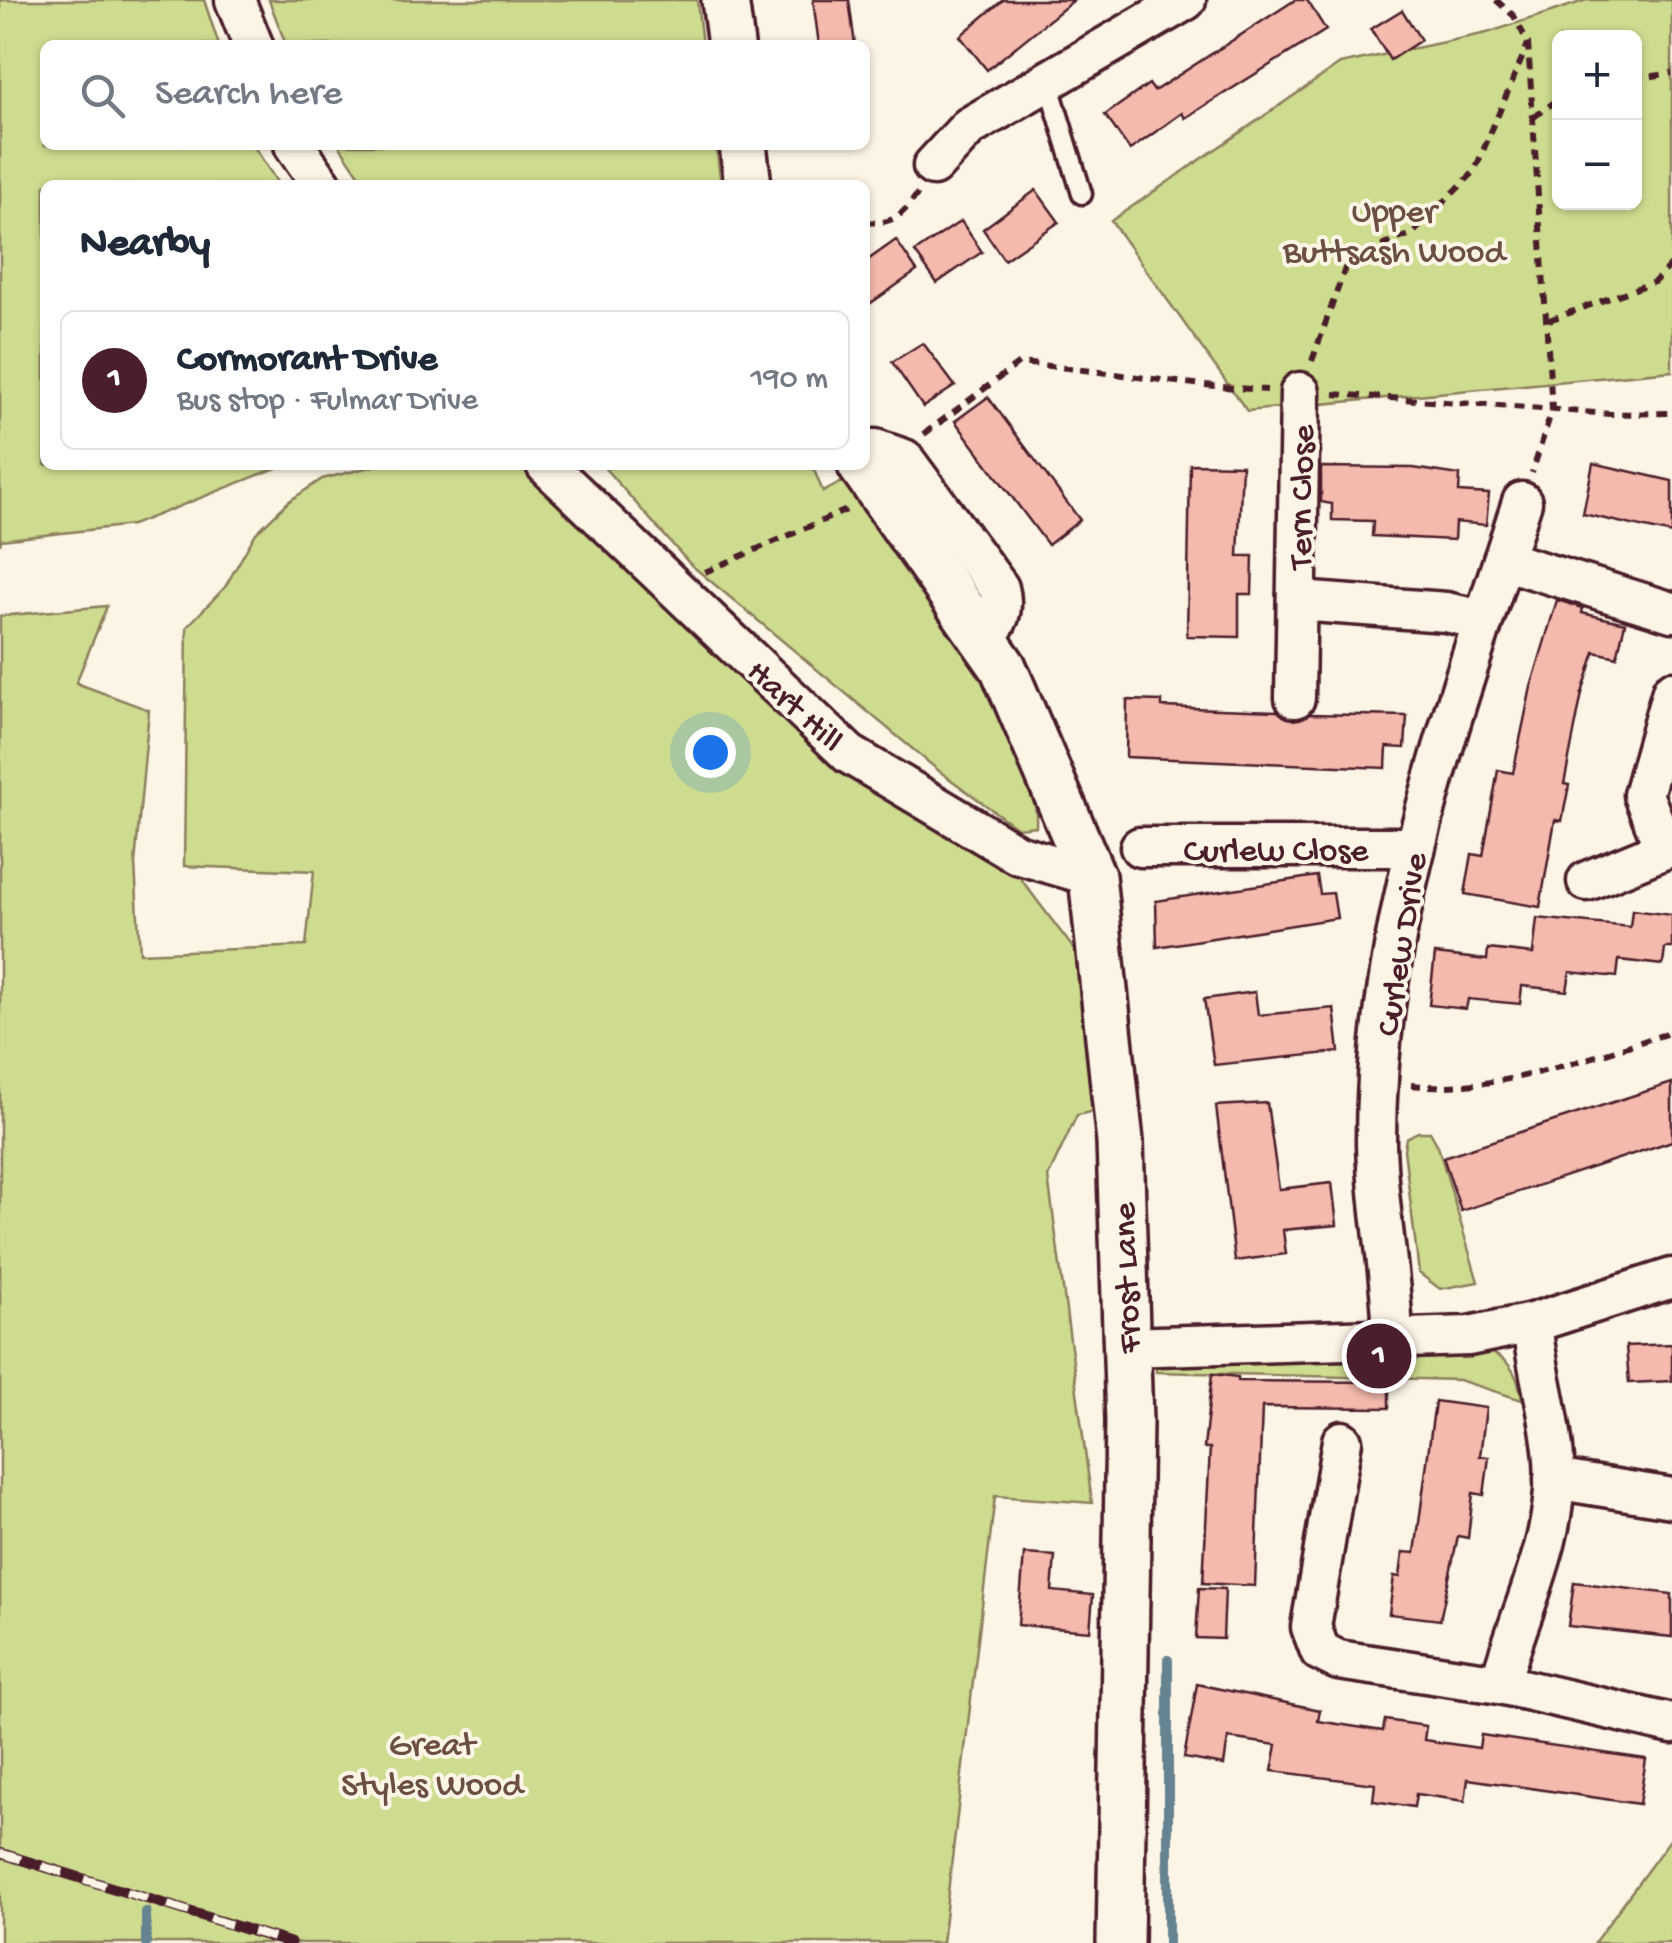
<!DOCTYPE html>
<html lang="en">
<head>
<meta charset="utf-8">
<style>
  :root { --surface:#fff; --page:#f6f6f7; --text:#1f2937; --muted:#747a83; --line:#e0e1e3; --accent:#4a1f2b }
  body { margin:0; font-family:"Gochi Hand",sans-serif; background:var(--page); color:var(--text) }
  .controls { position:absolute; right:30px; top:30px; display:grid; overflow:hidden; border-radius:15px; box-shadow:0 2px 8px #0004 }
  .controls button { width:90px; height:90px; display:grid; place-items:center; padding:0; border:0; border-bottom:2px solid var(--line); background:var(--surface); color:var(--text); font:50px sans-serif }
  .you { position:absolute; left:710px; top:752px; width:35px; height:35px; margin:-25px; border:8px solid #fff; border-radius:50%; background:#1a73e8; box-shadow:0 0 0 15px #1a73e833 }
  .badge { display:grid; place-items:center; width:65px; height:65px; border-radius:50%; background:var(--accent); color:#fff; font-size:32px; font-weight:700 }
  .pin { position:absolute; translate:-50% -50%; border:5px solid #fff; box-shadow:0 2px 10px #0006 }
  .list { margin:0; padding:0; list-style:none }
  h2 { display:flex; justify-content:space-between; align-items:center; height:130px; margin:0; padding:0 40px; font-size:42px }
  h2 small { font-size:32px; font-weight:400; color:var(--muted) }
  .list li { display:grid; grid-template-columns:65px 1fr auto; gap:30px; align-items:center; box-sizing:border-box; height:140px; margin:0 20px 20px; padding:0 20px; border:2px solid var(--line); border-radius:15px }
  .list b { display:block; font-size:38px; white-space:nowrap }
  .list p { margin:0; font-size:32px; white-space:nowrap; color:var(--muted) }
  .list em { font-size:32px; font-style:normal; color:var(--muted) }
  .icon { flex:none; width:55px; height:55px; fill:none; stroke:currentColor; stroke-width:2; stroke-linecap:round; stroke-linejoin:round }
  .map { position:relative; flex:none; width:1672px; height:1943px; overflow:hidden }
  .search { position:absolute; background:var(--surface); box-shadow:0 2px 8px #0004; left:40px; top:40px; width:830px; height:110px; display:flex; align-items:center; gap:25px; box-sizing:border-box; padding:0 35px; border-radius:15px; color:var(--muted); font-size:38px }
  .panel { position:absolute; background:var(--surface); box-shadow:0 2px 8px #0004; left:40px; top:180px; width:830px; height:290px; border-radius:15px }
  .map>svg:first-child { display:block }
</style>
</head>
<body>
<div class="map">
<svg width="1672" height="1943" viewBox="0 0 1672 1943">
  <rect width="100%" height="100%" fill="#fcf5e5"/>
  <filter id="ink" filterUnits="userSpaceOnUse"><feTurbulence type="fractalNoise" baseFrequency=".01" numOctaves="2"/><feDisplacementMap in="SourceGraphic" scale="20" xChannelSelector="R" yChannelSelector="G"/><feConvolveMatrix kernelMatrix="1 2 1 2 8 2 1 2 1" color-interpolation-filters="sRGB"/></filter>
  <g filter="url(#ink)">
    <g fill="#cedc8f" stroke="#8c7e5d" stroke-width="2.5" fill-rule="evenodd">
      <path d="M0,0h204l15,45h-174v100h208l26,40h-234v280h239l-152,60 -131,15 -1,5z"/>
      <path d="M269,0h428l5,45h-416z"/>
      <path d="M1587,0h85v371l-425,40 -136,-190 229,-157 147,-31zM1560,38h74v164h-74z"/>
      <path d="M339,145h377l5,40h-355z"/>
      <path d="M378,465h149l160,151 312,234 77,102 18,159 -17,4 -29,62 44,326 -97,-7 -53,447h-942v-1327l107,-10 -31,77 73,27 -14,154 5,89 166,-7 8,-75 -130,-5 3,-239 38,-40 31,-54 32,-31 34,-23z"/>
      <path d="M602,465h210l11,27 26,-14c60,83 192,245 187,348l-19,2 -78,-57 -249,-207z"/>
      <path d="M1418,1132h12l8,14 40,136 -38,7 -21,-16 -15,-124 2,-11z"/>
      <path d="M1473,1347c32,7 44,20 49,53l-63,-20 -303,-8v-16z"/>
      <path d="M1672,1837v106h-78z"/>
    </g>
    <g fill="none" stroke-linecap="round" stroke-linejoin="round">
      <g stroke="#658391" stroke-width="10">
        <path d="M146,1912v31"/>
        <path d="M1168,1943v-283"/>
      </g>
    </g>
    <g fill="#f5baae" stroke="#4a1f2b" stroke-width="2.5">
      <path d="M813,0h36l6,45h-36z"/>
      <path d="M1003,0h71l-87,70 -27,-34z"/>
      <path d="M1295,0h12l19,30 -141,88 -3,-5 -52,37 -25,-35 44,-31 5,7z"/>
      <path d="M1402,10l19,30 -31,20 -19,-31z"/>
      <path d="M1036,190l23,32 -55,38 -21,-31z"/>
      <path d="M961,221l21,31 -45,31 -22,-31z"/>
      <path d="M896,240l21,31 -52,36v-45z"/>
      <path d="M923,343l32,43 -32,21 -31,-45z"/>
      <path d="M988,397l92,123 -32,25 -93,-124z"/>
      <path d="M1593,463l79,18v53l-89,-20z"/>
      <path d="M1190,464l52,1 -4,91h15l-1,38h-13v43l-52,-1z"/>
      <path d="M1321,467l92,1 47,7 -1,17 30,2 -3,31 -31,-3 -1,18 -82,-4 1,-15 -41,-1v-16l-11,-2z"/>
      <path d="M1557,600l26,8 -1,5 43,10 -8,34 -22,-5 -13,41 -18,91 5,1 -7,36 -7,-1 -15,87 -75,-13 7,-40 11,2 15,-86 15,3 18,-86z"/>
      <path d="M1127,700l35,1v6l115,4 17,9 16,-6 97,2 -2,32 -18,-1 -1,21 -260,-11z"/>
      <path d="M1317,876l3,18 13,-1 4,25 -180,29 -1,-46z"/>
      <path d="M1632,910l40,5v33h-7l-2,17 -44,-5 -2,17 -47,-5 -3,19 -45,-5 -2,18 -52,-5 -2,10 -37,-4 6,-51 52,6 1,-11 45,5 4,-36 93,9z"/>
      <path d="M1255,992l3,23 76,-7 5,44 -125,13 -10,-66z"/>
      <path d="M1672,1083v58l-211,70 -18,-54z"/>
      <path d="M1267,1103l12,86 53,-6 5,42 -54,5 3,24 -51,7 -19,-155z"/>
      <path d="M1672,1344v37l-43,2 -3,-37z"/>
      <path d="M1212,1374l26,3v4l151,1v26l-127,-1 -7,179 -52,-3 7,-135h-6z"/>
      <path d="M1435,1401l51,7 -6,48 9,1 -5,38 -11,-2 -5,45 -10,-2 -18,84 -51,-6 5,-38 6,1 3,-25 12,1z"/>
      <path d="M1024,1554l31,2 -3,35 41,4 -3,36 -72,-6z"/>
      <path d="M1574,1582l98,12v43l-104,-11z"/>
      <path d="M1199,1588l26,1 -2,50 -27,-1z"/>
      <path d="M1197,1684l123,26 -2,11 65,10 2,-11 41,6 -2,14 55,8 2,-13 165,24 -7,45 -171,-25 -3,22 -49,-7 -2,13 -41,-6 2,-17 -103,-13 5,-26 -49,-7 -4,27 -40,-7z"/>
    </g>
    <g fill="none" stroke-linecap="round" stroke-linejoin="round">
      <defs>
        <path id="service" d="M1048,82l34,112"/>
        <g id="minor">
          <path d="M235,0l18,45"/>
          <path d="M294,145l28,40"/>
          <path d="M933,166l36,-39 217,-127"/>
          <path d="M865,451l10,-2 29,10 95,129c6,23 -1,35 -15,51"/>
          <path d="M546,465l303,289 168,100 75,22"/>
          <path d="M1503,560l169,52"/>
          <path d="M1298,601l148,11 36,8"/>
          <path d="M1295,698l5,-306"/>
          <path d="M1140,847h273"/>
          <path d="M1665,849l-22,-54 29,-104"/>
          <path d="M1587,881l85,-35"/>
          <path d="M1393,1340c-1,-66 -16,-131 -17,-197 -1,-224 79,-432 146,-641"/>
          <path d="M1126,1347l343,-11 63,-13 140,-45"/>
          <path d="M1342,1441l-31,186 9,24 18,9 162,24 172,40"/>
          <path d="M1554,1479l118,19"/>
          <path d="M1500,1684c19,-74 60,-146 54,-224 -3,-46 -18,-91 -22,-137"/>
        </g>
        <g id="tertiary">
          <path d="M725,0l6,45"/>
          <path d="M743,145l5,40"/>
          <path d="M861,465l142,202 89,209 28,266 9,280 -9,521"/>
        </g>
      </defs>
      <use href="#service" stroke="#4a1f2b" stroke-width="25"/>
      <use href="#minor" stroke="#4a1f2b" stroke-width="45"/>
      <use href="#tertiary" stroke="#4a1f2b" stroke-width="52"/>
      <g stroke="#4a1f2b" stroke-width="6" stroke-dasharray="10 8" stroke-linecap="butt">
        <path d="M1496,0l18,16 14,27 24,367 -20,63"/>
        <path d="M1634,79l38,-6"/>
        <path d="M1534,117l26,-19"/>
        <path d="M865,222c28,3 37,-6 53,-29"/>
        <path d="M1549,320l105,-38 18,-18"/>
        <path d="M1312,361l36,-101 65,-27 61,-61 54,-128"/>
        <path d="M1334,394l277,20 61,-1"/>
        <path d="M924,434l95,-71c83,7 165,23 248,27"/>
        <path d="M705,572l144,-63"/>
        <path d="M1411,1085c90,8 176,-27 261,-53"/>
      </g>
      <use href="#service" stroke="#fcf5e5" stroke-width="18"/>
      <use href="#minor" stroke="#fcf5e5" stroke-width="38"/>
      <use href="#tertiary" stroke="#fcf5e5" stroke-width="45"/>
      <defs>
        <path id="rail" d="M0,1853l290,90"/>
      </defs>
      <use href="#rail" stroke="#4a1f2b" stroke-width="11"/>
      <use href="#rail" stroke="#fcf5e5" stroke-width="8" stroke-dasharray="22" stroke-linecap="butt"/>
    </g>
  </g>
  <g text-anchor="middle" stroke-width="8" stroke-linejoin="round" paint-order="stroke">
    <g font-size="35" fill="#6b4e44" stroke="#fcf5e5">
      <text x="1394" y="221">Upper<tspan x="1394" dy="40">Buttsash Wood</tspan></text>
      <text x="432" y="1754">Great<tspan x="432" dy="40">Styles Wood</tspan></text>
    </g>
    <g font-size="35" fill="#4a1f2b" stroke="#fcf5e5">
      <text transform="translate(1299 497) rotate(-89)" y="12">Tern Close</text>
      <text transform="translate(797 704) rotate(43)" y="12">Hart Hill</text>
      <text x="1276" y="860">Curlew Close</text>
      <text transform="translate(1399 944) rotate(-81)" y="12">Curlew Drive</text>
      <text transform="translate(1124 1278) rotate(-92)" y="12">Frost Lane</text>
    </g>
  </g>
</svg>
<div class="controls">
<button>+</button>
<button>−</button>
</div>
<div class="you"></div>
<div class="pin badge" style="left:1379px;top:1356px">1</div>
<div class="search"><svg class="icon" aria-label="search" viewBox="0 0 24 24"><circle cx="10" cy="10" r="6"/><path d="M15 15l6 6"/></svg>Search here</div>
<section class="panel">
<h2>Nearby<small></small></h2>
<ul class="list">
<li><span class="badge">1</span><div><b>Cormorant Drive</b><p>Bus stop · Fulmar Drive</p></div><em>190 m</em></li>
</ul>
</section>
</div>
</body>
</html>
